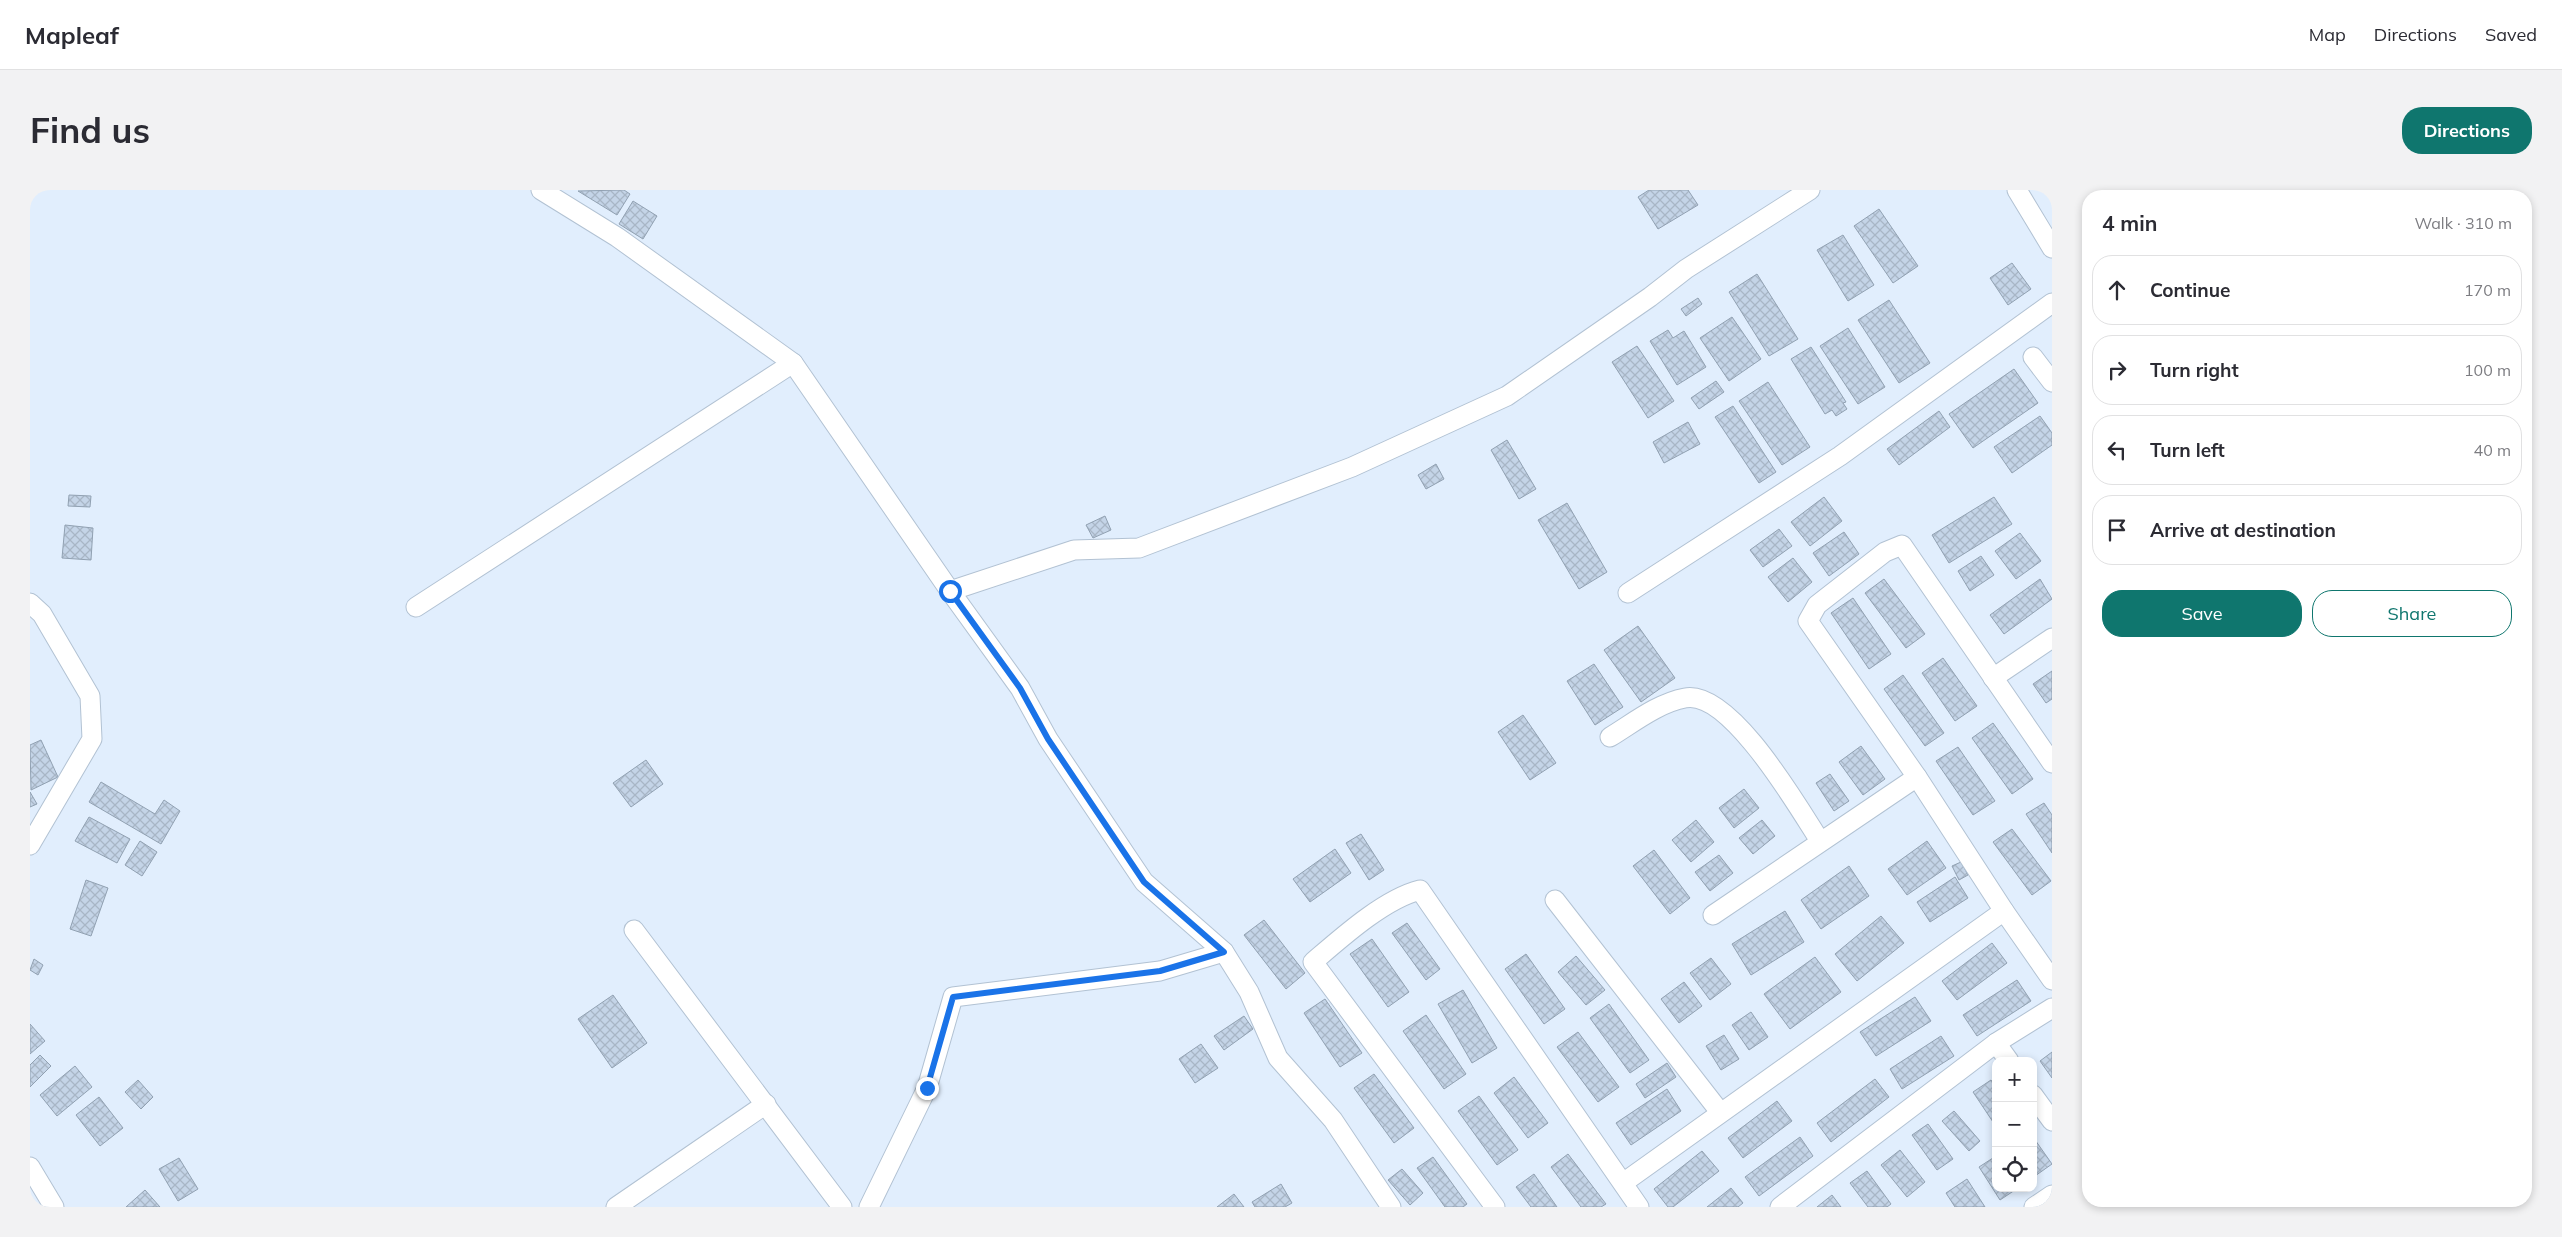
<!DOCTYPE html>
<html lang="en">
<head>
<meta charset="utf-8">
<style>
  :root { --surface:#fff; --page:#f2f2f3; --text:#2b2b33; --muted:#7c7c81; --line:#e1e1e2; --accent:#0f766e }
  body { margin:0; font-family:Mulish,sans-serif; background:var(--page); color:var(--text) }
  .controls { position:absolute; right:15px; bottom:15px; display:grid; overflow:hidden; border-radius:10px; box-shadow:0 2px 8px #0003 }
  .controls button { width:45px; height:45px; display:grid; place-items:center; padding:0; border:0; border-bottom:1px solid var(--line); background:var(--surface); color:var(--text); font:25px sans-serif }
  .stop { position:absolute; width:15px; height:15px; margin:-11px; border:4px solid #1a73e8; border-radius:50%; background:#fff }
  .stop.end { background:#1a73e8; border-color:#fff; box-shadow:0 1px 5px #0008 }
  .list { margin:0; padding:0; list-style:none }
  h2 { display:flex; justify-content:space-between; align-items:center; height:65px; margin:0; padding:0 20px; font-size:21px }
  h2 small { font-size:16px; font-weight:400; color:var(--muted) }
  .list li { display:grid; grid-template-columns:32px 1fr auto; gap:15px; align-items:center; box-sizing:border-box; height:70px; margin:0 10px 10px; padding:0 10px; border:1px solid var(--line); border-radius:20px }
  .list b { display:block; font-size:19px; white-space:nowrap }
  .list em { font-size:16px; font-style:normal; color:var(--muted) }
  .actions { display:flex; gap:10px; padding:15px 20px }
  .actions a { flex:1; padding:11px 0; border:1px solid var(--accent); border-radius:20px; text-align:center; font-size:18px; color:var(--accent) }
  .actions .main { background:var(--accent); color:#fff }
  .icon { flex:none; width:28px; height:28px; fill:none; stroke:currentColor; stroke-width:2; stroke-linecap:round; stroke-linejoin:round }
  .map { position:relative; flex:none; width:2022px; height:1017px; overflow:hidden; border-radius:20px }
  header { display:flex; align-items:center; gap:30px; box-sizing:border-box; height:70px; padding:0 25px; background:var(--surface); border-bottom:1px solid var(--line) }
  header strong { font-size:24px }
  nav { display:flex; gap:28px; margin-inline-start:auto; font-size:18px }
  .intro { display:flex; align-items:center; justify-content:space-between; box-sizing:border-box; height:120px; padding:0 30px }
  h1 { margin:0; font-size:35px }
  .button { padding:12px 22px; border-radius:20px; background:var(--accent); color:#fff; font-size:18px; font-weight:700 }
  main { display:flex; gap:30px; padding:0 30px }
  aside { flex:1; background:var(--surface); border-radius:20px; box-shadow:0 2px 8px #0003 }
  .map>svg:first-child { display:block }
</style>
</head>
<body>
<header>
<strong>Mapleaf</strong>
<nav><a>Map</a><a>Directions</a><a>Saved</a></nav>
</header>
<div class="intro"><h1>Find us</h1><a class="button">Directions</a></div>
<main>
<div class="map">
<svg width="2022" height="1017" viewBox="0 0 2022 1017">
  <defs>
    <pattern id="building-cross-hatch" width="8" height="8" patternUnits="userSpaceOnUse" patternTransform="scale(1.25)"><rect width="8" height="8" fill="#c4d4e7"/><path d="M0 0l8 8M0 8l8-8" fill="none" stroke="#a8b6c6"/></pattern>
  </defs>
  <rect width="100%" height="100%" fill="#e1eefd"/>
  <g fill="url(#building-cross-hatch)" stroke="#91a1b2">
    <path d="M594,0l6,4 -13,21 -39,-24z"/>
    <path d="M1619,0h39l10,15 -40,24 -20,-32z"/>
    <path d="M603,11l24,15 -14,23 -24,-15z"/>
    <path d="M1849,19l39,57 -25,17 -39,-57z"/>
    <path d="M1813,45l31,50 -26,16 -31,-51z"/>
    <path d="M1982,73l19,26 -23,16 -18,-27z"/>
    <path d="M1727,84l41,65 -29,17 -40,-64z"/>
    <path d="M1668,108l4,6 -16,12 -5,-7z"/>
    <path d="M1859,110l41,63 -31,20 -41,-63z"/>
    <path d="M1702,127l29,42 -32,22 -29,-43z"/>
    <path d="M1818,138l37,59 -27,17 -38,-58z"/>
    <path d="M1638,140l5,8 11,-7 22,36 -29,18 -27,-44z"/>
    <path d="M1607,156l37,55 -26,17 -36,-56z"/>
    <path d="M1781,157l35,55 -3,1 4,6 -11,7 -4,-6 -7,4 -34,-55z"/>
    <path d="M1984,179l24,34 -65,45 -24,-34z"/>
    <path d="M1686,191l8,11 -25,17 -8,-11z"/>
    <path d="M1738,192l42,65 -28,18 -43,-64z"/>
    <path d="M1703,216l43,66 -17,11 -44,-66z"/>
    <path d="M1909,221l11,16 -51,38 -12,-16z"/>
    <path d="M2010,226l12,17v12l-40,28 -18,-26z"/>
    <path d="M1658,232l12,22 -36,19 -11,-21z"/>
    <path d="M1477,250l29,49 -17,10 -28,-49z"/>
    <path d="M1406,274l8,15 -18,10 -8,-14z"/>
    <path d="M39,305l22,1 -1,11 -22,-1z"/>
    <path d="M1794,307l18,24 -32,25 -19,-24z"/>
    <path d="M1964,307l18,27 -63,39 -17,-28z"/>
    <path d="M1537,313l40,69 -28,17 -41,-69z"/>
    <path d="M1075,326l6,14 -18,8 -7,-13z"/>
    <path d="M35,335l28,3 -2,32 -29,-2z"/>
    <path d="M1749,339l13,17 -29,21 -13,-17z"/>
    <path d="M1814,342l15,22 -30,22 -16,-23z"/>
    <path d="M1990,343l21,28 -25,18 -21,-28z"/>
    <path d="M1951,366l13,19 -24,16 -12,-20z"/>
    <path d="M1763,368l19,24 -24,20 -20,-25z"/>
    <path d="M1854,389l41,55 -19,14 -41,-55z"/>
    <path d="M2010,389l12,20 -48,35 -14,-19z"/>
    <path d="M1823,408l38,56 -22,15 -38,-56z"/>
    <path d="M1608,436l37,52 -34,24 -37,-52z"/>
    <path d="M1913,468l34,48 -22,15 -33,-48z"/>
    <path d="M1564,474l29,43 -28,18 -28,-44z"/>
    <path d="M2022,481v28l-6,4 -13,-19z"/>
    <path d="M1873,485l41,58 -19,13 -41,-57z"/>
    <path d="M1493,525l33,48 -26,17 -32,-48z"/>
    <path d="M1963,533l40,56 -21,15 -40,-56z"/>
    <path d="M11,550l17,37 -27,13 -1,-45z"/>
    <path d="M1831,556l24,33 -22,16 -24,-33z"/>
    <path d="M1928,557l37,54 -22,14 -37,-54z"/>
    <path d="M616,570l17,24 -32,23 -18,-24z"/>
    <path d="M1800,584l19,27 -15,10 -18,-28z"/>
    <path d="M71,592l54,32 9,-14 16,11 -19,33 -72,-42z"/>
    <path d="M1714,599l15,19 -25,20 -15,-20z"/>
    <path d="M0,602l7,12 -7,3z"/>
    <path d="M2014,613l8,12v38l-26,-39z"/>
    <path d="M59,627l41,22 -13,24 -42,-22z"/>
    <path d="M1666,630l18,22 -23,20 -19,-22z"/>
    <path d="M1732,630l13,16 -22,18 -14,-16z"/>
    <path d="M1982,639l39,52 -19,14 -39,-53z"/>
    <path d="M1331,644l23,36 -15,10 -23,-37z"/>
    <path d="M110,651l17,11 -15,24 -17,-11z"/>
    <path d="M1897,651l19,27 -39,27 -19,-26z"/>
    <path d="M1305,659l16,24 -41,29 -17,-23z"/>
    <path d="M1624,660l36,48 -20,16 -37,-48z"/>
    <path d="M1689,665l14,18 -23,18 -15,-19z"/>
    <path d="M1931,672l7,13 -9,5 -7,-14z"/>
    <path d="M1819,676l20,30 -48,33 -20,-29z"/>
    <path d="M1925,687l13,21 -38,24 -13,-20z"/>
    <path d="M56,690l22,8 -17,48 -21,-7z"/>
    <path d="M1755,721l19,31 -53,33 -19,-31z"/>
    <path d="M1851,726l23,27 -47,38 -22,-27z"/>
    <path d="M1234,730l41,53 -19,16 -42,-54z"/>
    <path d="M1377,733l33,46 -14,11 -34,-47z"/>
    <path d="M1342,749l37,53 -21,15 -38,-53z"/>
    <path d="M1962,753l15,20 -50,37 -15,-19z"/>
    <path d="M1496,764l39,55 -21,15 -39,-55z"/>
    <path d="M1546,766l29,34 -19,15 -28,-33z"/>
    <path d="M1785,767l26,35 -51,37 -26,-35z"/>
    <path d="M1681,768l20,26 -21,16 -20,-27z"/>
    <path d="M4,769l9,6 -5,10 -8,-5z"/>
    <path d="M1987,790l14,21 -54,35 -14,-21z"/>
    <path d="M1654,792l18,24 -23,17 -18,-24z"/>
    <path d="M1433,800l34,58 -25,15 -34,-59z"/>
    <path d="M583,805l34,48 -35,25 -34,-49z"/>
    <path d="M1885,807l16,24 -55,35 -16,-24z"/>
    <path d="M1295,809l37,54 -22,14 -36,-54z"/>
    <path d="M1579,814l40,56 -19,13 -40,-55z"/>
    <path d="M1721,822l17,25 -19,13 -17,-25z"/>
    <path d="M1396,825l40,59 -22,15 -41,-58z"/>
    <path d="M1214,826l9,13 -29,21 -10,-14z"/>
    <path d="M0,834l15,17 -15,13z"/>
    <path d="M1548,842l41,55 -21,15 -41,-55z"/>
    <path d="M1694,845l15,24 -18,11 -15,-24z"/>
    <path d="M1911,846l13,20 -52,33 -12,-20z"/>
    <path d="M1171,854l17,24 -23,15 -16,-24z"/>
    <path d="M2022,862v26l-12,-17z"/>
    <path d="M10,865l11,11 -21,21v-22z"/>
    <path d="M1637,873l9,14 -31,21 -9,-14z"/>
    <path d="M45,876l17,21 -35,29 -17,-21z"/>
    <path d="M1344,884l40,54 -20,15 -40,-55z"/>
    <path d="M1484,887l34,46 -20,15 -34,-45z"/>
    <path d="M1845,889l14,18 -58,45 -14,-19z"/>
    <path d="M108,890l15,17 -12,12 -16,-17z"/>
    <path d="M1961,890l5,7 -1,38 -22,-33z"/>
    <path d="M1637,899l14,22 -50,34 -15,-22z"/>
    <path d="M1449,906l39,54 -21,15 -39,-54z"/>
    <path d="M69,907l24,31 -23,18 -24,-31z"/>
    <path d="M1747,911l15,20 -49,37 -15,-20z"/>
    <path d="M1924,921l26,30 -11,10 -27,-30z"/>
    <path d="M1898,934l25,35 -16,11 -25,-35z"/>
    <path d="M1770,947l13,19 -54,40 -14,-19z"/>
    <path d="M2003,947l19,27 -17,12 -2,-2z"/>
    <path d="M1870,960l25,32 -18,15 -26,-32z"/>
    <path d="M1672,961l17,20 -46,36h-5l-14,-18z"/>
    <path d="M1538,964l38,50 -5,3h-20l-30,-40z"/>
    <path d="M1966,966v32h22l-18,12 -21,-33z"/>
    <path d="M1403,967l34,47 -4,3h-18l-28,-39z"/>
    <path d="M149,968l19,31 -20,12 -19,-32z"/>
    <path d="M1372,979l21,24 -13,12 -22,-25z"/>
    <path d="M1837,981l24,33 -4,3h-19l-18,-24z"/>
    <path d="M1504,984l23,33h-26l-15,-20z"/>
    <path d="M1937,989l18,28h-30l-9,-14z"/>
    <path d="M1251,994l11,19 -7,4h-30l-3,-5z"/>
    <path d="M1701,998l12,15 -5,4h-31z"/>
    <path d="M115,1000l15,17h-34z"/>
    <path d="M1204,1004l10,13h-27z"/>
    <path d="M1802,1005l9,12h-24z"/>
  </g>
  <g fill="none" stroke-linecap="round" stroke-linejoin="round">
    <defs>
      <g id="street">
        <path d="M511,0l76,47 176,126 157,228 70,97 28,51 96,143 80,70 25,40 29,66 55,62 58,87"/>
        <path d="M1987,0l35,58"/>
        <path d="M2003,167l19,25"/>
        <path d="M920,401l124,-41 65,-2 213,-81 155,-71 143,-99 36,-28 124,-79"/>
        <path d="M1598,403l212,-137 212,-153"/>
        <path d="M0,413l12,11 48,82 2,43 -62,106"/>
        <path d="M386,417l377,-244"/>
        <path d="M1963,488l59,-40"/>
        <path d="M1580,547c23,-14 48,-34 75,-39 45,-9 113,109 135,143"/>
        <path d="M2022,573l-150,-218 -17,7 -68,53 -9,16 109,156 87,134 48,69"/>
        <path d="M1525,710l165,212"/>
        <path d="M1683,725l204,-138"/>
        <path d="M604,740l208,277"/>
        <path d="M1966,853l13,18"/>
        <path d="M2003,905l19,26"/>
        <path d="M0,977l24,40"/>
        <path d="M1593,993l381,-272"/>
        <path d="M586,1017l150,-103"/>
        <path d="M839,1017l58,-119 26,-91 207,-26 64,-19"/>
        <path d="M1465,1017l-182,-245c28,-24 71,-63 107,-72l219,317"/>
        <path d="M1750,1017l216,-164 56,-35"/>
        <path d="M2004,1017l18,-12"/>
      </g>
    </defs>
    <use href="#street" stroke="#b2c2d3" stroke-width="21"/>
    <use href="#street" stroke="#fff" stroke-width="19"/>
  </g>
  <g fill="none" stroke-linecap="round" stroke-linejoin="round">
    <path stroke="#1a73e8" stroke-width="6" d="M897,898l26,-91 207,-26 64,-19 -80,-70 -96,-143 -28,-51 -70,-97"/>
  </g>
</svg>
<div class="controls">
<button>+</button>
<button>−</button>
<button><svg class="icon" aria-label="locate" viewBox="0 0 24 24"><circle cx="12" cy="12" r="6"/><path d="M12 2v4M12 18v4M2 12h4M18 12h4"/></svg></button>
</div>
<div class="stop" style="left:920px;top:401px"></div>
<div class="stop end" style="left:897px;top:898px"></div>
</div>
<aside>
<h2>4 min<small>Walk · 310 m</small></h2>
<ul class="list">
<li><svg class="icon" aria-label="ahead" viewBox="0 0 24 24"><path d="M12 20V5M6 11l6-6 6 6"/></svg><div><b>Continue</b></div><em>170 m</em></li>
<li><svg class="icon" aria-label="right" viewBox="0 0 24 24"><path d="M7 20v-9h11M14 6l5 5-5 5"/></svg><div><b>Turn right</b></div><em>100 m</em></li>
<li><svg class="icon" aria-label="left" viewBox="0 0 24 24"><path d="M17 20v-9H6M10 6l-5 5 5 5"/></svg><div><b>Turn left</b></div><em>40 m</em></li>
<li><svg class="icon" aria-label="arrive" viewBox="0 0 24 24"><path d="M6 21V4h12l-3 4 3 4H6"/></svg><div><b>Arrive at destination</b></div></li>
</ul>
<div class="actions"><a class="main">Save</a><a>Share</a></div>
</aside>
</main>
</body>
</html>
